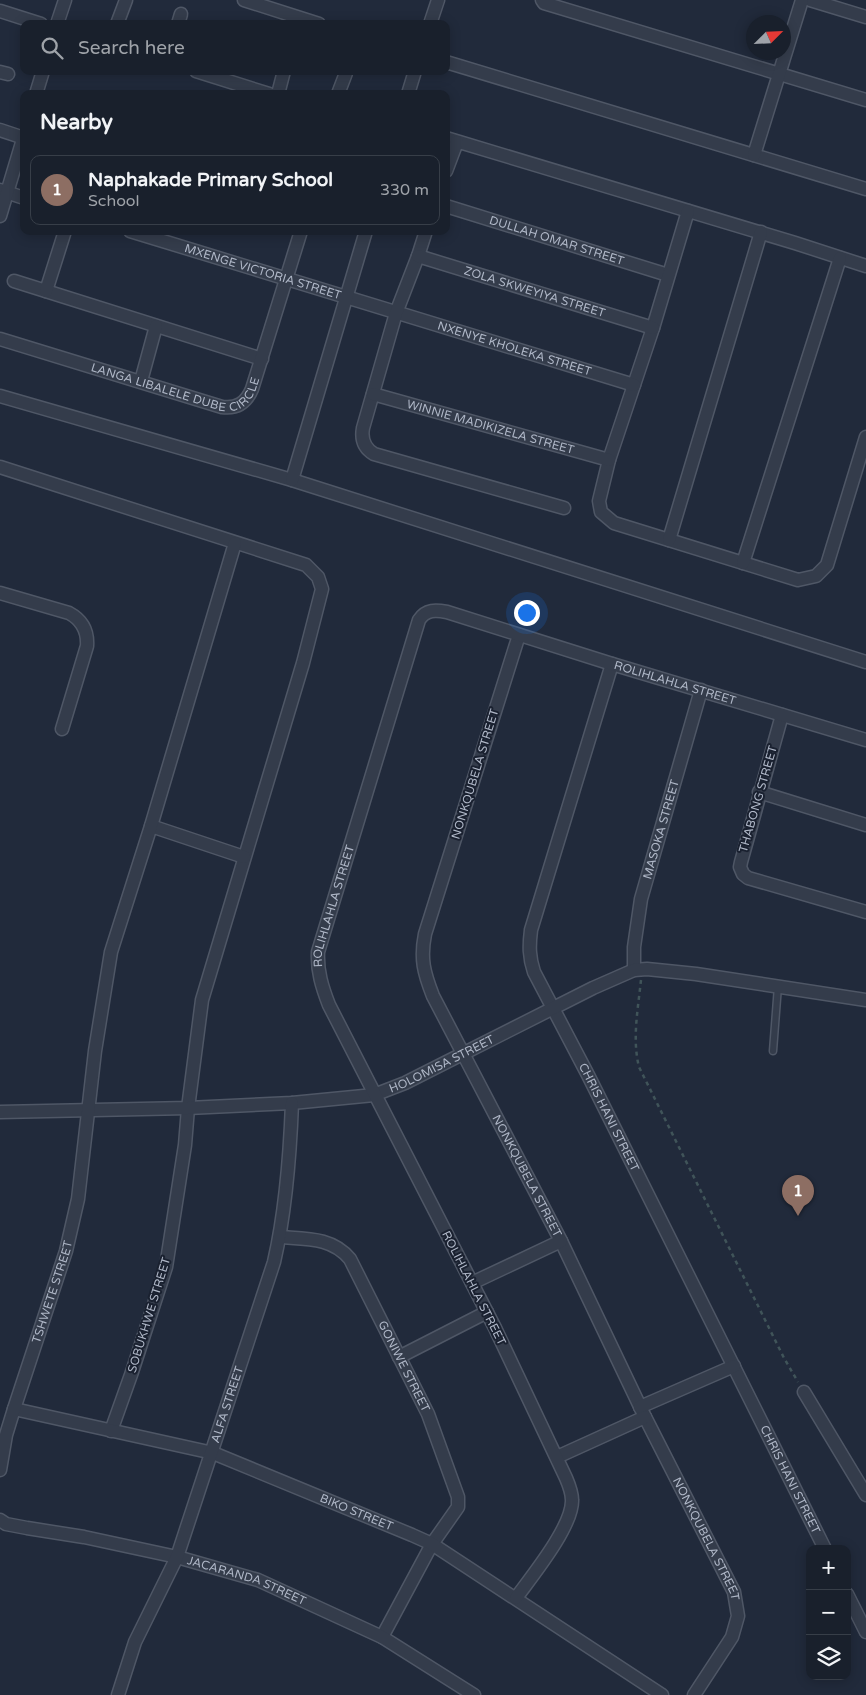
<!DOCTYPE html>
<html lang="en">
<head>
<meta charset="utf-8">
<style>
  :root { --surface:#19202c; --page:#222834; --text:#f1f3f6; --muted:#9fa3a9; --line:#373e48; --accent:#8c9099 }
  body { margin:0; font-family:"Varela Round",sans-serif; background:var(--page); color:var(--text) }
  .controls { position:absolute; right:15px; bottom:15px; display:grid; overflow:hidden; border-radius:10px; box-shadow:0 2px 12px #0003 }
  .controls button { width:45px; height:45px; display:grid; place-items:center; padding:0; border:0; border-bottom:1px solid var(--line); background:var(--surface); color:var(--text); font:25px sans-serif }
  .compass { position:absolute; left:746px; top:15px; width:45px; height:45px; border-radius:50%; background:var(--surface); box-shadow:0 2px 12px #0003; rotate:66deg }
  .you { position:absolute; left:526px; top:612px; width:18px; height:18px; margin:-12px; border:4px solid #fff; border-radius:50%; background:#1a73e8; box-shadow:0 0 0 8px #1a73e833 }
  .badge { display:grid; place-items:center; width:32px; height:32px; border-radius:50%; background:var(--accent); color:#fff; font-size:16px; font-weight:700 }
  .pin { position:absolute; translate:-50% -41px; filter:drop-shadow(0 1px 2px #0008) }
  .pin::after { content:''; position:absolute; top:26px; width:18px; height:15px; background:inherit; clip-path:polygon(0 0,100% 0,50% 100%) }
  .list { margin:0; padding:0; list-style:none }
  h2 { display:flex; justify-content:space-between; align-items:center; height:65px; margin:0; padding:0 20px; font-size:21px }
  h2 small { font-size:16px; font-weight:400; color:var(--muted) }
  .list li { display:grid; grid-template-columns:32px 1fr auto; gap:15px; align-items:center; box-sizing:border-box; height:70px; margin:0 10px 10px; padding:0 10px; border:1px solid var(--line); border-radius:10px }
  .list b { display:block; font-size:19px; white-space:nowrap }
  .list p { margin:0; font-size:16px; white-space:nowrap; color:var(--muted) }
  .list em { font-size:16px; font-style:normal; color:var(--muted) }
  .icon { flex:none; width:28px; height:28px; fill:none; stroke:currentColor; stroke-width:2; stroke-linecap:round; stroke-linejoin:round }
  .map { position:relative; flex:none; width:866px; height:1695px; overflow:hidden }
  .search { position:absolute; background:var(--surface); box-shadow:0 2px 12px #0003; left:20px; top:20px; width:430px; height:55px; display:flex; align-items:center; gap:12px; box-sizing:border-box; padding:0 18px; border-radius:10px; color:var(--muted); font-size:19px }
  .panel { position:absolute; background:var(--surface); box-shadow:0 2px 12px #0003; left:20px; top:90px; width:430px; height:145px; border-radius:10px }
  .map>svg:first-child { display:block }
</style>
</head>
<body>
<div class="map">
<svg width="866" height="1695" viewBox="0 0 866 1695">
  <rect width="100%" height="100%" fill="#212a3b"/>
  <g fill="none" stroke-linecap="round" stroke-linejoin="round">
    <defs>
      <path id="service" d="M773,1051l5,-65"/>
      <g id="minor">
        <path d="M244,0l75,24"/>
        <path d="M542,0l2,3 322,97"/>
        <path d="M810,0l56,17"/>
        <path d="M0,11l41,13"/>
        <path d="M57,24l8,-24"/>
        <path d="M117,24l9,-24"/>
        <path d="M178,24l3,-10"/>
        <path d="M430,24l8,-24"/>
        <path d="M446,62l420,127"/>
        <path d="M196,71l73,23"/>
        <path d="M0,72l8,2"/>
        <path d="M36,94l7,-23"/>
        <path d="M278,94l6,-23"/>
        <path d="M338,94l8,-21"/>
        <path d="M408,94l7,-23"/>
        <path d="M0,130l24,8"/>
        <path d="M446,138l349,105 71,23"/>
        <path d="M754,155l48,-155"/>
        <path d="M446,171l11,-29"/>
        <path d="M0,190l24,8"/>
        <path id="s1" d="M446,206l222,69"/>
        <path d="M688,211l-35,117 -44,132 -10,41 2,11 13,11 184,57 18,-4 11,-11 39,-128"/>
        <path d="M0,216l24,-80"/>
        <path id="s2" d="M130,231l504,154"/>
        <path d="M426,231l-8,25 -22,57 -33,115c-2,11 1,20 11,26l190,54"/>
        <path id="s3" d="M418,256l235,72"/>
        <path d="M14,281l248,78"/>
        <path d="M46,291l19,-60"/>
        <path id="s4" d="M0,339l222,68c15,2 24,-4 30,-18l49,-158"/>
        <path d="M141,381l15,-55"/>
        <path id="s5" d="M373,394l236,66"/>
        <path d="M0,396l292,84 574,182"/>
        <path d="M0,467l306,98 12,12 4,12 -19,74 -101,337 -14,108 -3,37 -19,122 -34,105 -21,59"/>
        <path d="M292,480l74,-249"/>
        <path d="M669,540l92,-308"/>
        <path d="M743,563l97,-305"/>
        <path d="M0,593l69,20c13,7 19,18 18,33l-25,83"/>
        <path id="s6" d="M519,635l-94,299c-5,25 -1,39 8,62l128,245 84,176 89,175 4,24 -6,21 -38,58"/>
        <path id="s7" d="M612,664l-81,266c-2,16 -2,27 3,42l54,103 237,474"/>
        <path d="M782,715l-41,147 -1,5 3,7 5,4 118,34"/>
        <path d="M759,792l107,33"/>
        <path d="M151,826l93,31"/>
        <path id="s8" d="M634,970v-23l7,-48 60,-209"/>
        <path id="s9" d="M0,1112l188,-4 104,-5 82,-8 31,-12 188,-95 41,-18 13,-1 49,5 170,26"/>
        <path id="s10" d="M280,1237c26,2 52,0 70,22l78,155 30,83v10l-26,37 -50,93"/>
        <path d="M472,1283l89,-42"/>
        <path d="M399,1357l88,-45"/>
        <path d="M804,1392l62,103"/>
        <path d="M640,1407l94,-41"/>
        <path id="s11" d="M14,1409l199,44 199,82 20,9 230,151"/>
        <path d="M557,1457l88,-40"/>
        <path id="s12" d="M0,1470l6,-35 8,-26 52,-158 12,-52 17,-148 16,-99 40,-126 84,-283"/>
        <path id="s13" d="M0,1520l6,4 21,4 57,9 93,20 81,23 124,57 92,58"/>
        <path d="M847,1594l19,38"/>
        <path id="s14" d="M516,1598c16,-22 57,-72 56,-98 0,-7 -3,-15 -6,-22l-71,-150 -166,-323c-7,-18 -12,-34 -11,-53l101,-332c7,-11 17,-10 28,-8l165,52 254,76"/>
        <path id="s15" d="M118,1695l17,-53 42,-85 97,-295c12,-52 16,-106 18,-159"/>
      </g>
    </defs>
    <use href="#service" stroke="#4f5766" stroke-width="9"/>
    <use href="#minor" stroke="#4f5766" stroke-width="15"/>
    <path stroke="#405459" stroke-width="2.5" stroke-dasharray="4 4" stroke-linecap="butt" d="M641,980c-3,29 -9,59 -2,87l145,291 14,24"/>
    <use href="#service" stroke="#343c4b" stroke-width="6"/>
    <use href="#minor" stroke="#343c4b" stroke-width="12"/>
  </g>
  <g text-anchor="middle" stroke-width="4" stroke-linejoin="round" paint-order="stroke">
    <g font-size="12" fill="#afb7c7" stroke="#1a2130">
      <text dy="4" stroke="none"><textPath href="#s1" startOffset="116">DULLAH OMAR STREET</textPath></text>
      <text dy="4" stroke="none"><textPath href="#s2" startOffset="139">MXENGE VICTORIA STREET</textPath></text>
      <text dy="4" stroke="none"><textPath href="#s3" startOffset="122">ZOLA SKWEYIYA STREET</textPath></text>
      <text dy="4" stroke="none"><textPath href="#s2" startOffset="402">NXENYE KHOLEKA STREET</textPath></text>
      <text dy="4" stroke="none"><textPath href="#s4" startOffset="189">LANGA LIBALELE DUBE CIRCLE</textPath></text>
      <text dy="4" stroke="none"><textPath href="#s5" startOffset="122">WINNIE MADIKIZELA STREET</textPath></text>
      <text dy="4" stroke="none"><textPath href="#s14" startOffset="1338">ROLIHLAHLA STREET</textPath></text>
      <text transform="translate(475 774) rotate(-73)" y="4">NONKQUBELA STREET</text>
      <text transform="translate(758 799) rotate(-74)" y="4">THABONG STREET</text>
      <text dy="4" stroke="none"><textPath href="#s8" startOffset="144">MASOKA STREET</textPath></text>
      <text dy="4" stroke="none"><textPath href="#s14" startOffset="769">ROLIHLAHLA STREET</textPath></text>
      <text dy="4" stroke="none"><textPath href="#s9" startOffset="449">HOLOMISA STREET</textPath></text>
      <text dy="4" stroke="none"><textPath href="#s7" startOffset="484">CHRIS HANI STREET</textPath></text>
      <text dy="4" stroke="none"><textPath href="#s6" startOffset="580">NONKQUBELA STREET</textPath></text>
      <text transform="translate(474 1288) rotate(63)" y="4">ROLIHLAHLA STREET</text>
      <text dy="4" stroke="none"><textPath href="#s12" startOffset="186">TSHWETE STREET</textPath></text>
      <text transform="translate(149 1315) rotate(-73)" y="4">SOBUKHWE STREET</text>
      <text dy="4" stroke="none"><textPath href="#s10" startOffset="196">GONIWE STREET</textPath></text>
      <text dy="4" stroke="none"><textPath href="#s15" startOffset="311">ALFA STREET</textPath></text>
      <text dy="4" stroke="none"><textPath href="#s7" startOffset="889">CHRIS HANI STREET</textPath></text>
      <text dy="4" stroke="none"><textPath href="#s11" startOffset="359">BIKO STREET</textPath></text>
      <text dy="4" stroke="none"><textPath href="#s6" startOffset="985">NONKQUBELA STREET</textPath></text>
      <text dy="4" stroke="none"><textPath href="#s13" startOffset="255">JACARANDA STREET</textPath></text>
    </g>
  </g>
</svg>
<div class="controls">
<button>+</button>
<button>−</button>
<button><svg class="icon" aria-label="layers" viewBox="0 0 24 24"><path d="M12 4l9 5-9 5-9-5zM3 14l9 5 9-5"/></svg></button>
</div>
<svg class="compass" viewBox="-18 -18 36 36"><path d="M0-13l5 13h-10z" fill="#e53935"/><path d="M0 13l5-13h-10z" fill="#9fa3a9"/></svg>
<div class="you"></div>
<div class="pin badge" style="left:798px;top:1216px;background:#8d6e63">1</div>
<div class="search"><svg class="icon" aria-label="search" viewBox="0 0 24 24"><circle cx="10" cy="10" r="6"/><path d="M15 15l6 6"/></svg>Search here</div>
<section class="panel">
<h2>Nearby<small></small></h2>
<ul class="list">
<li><span class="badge" style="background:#8d6e63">1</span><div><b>Naphakade Primary School</b><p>School</p></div><em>330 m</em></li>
</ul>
</section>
</div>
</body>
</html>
